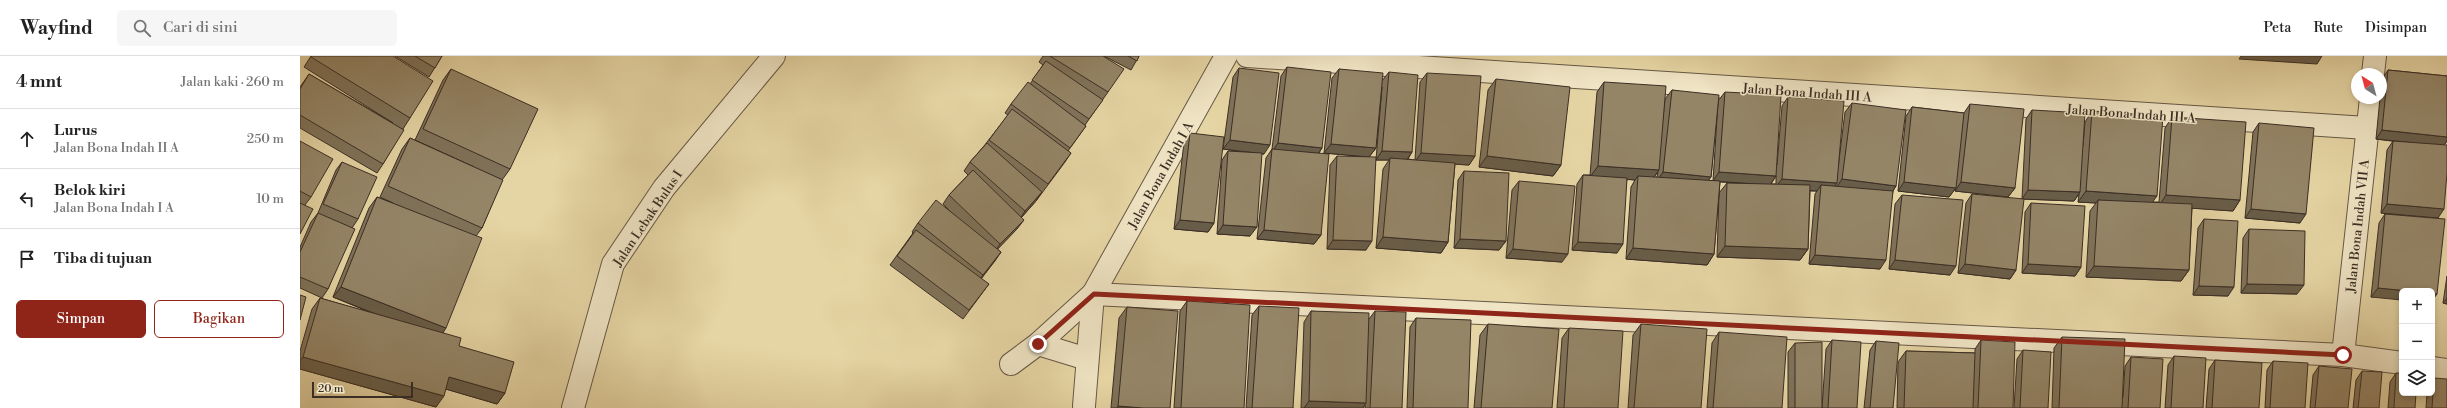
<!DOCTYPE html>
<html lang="id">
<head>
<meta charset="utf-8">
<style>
  :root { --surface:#fff; --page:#f6f6f6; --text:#222; --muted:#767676; --line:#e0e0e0; --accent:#8f2418 }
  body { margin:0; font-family:"Libre Bodoni",serif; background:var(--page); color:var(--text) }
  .controls { position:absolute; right:12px; bottom:12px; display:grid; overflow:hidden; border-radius:6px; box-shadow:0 2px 6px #0003 }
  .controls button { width:36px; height:36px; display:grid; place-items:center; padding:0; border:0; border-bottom:1px solid var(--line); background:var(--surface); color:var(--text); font:20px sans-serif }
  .compass { position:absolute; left:2051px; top:12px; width:36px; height:36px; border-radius:50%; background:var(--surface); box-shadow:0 2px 6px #0003; rotate:324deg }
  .scale { position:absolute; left:12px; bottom:10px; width:101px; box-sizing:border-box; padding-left:4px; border:2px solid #3b2e25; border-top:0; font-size:11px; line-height:14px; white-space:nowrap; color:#3b2e25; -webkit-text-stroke:3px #efe4c4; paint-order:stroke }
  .stop { position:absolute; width:12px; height:12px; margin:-9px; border:3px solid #8f2418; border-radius:50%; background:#fff }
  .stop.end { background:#8f2418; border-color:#fff; box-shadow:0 1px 4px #0008 }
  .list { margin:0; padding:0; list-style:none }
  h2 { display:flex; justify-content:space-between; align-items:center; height:52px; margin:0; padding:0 16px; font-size:17px }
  h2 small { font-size:13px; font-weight:400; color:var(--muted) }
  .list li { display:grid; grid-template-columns:26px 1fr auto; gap:12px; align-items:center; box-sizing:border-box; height:60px; padding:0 16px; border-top:1px solid var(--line) }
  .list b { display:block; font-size:15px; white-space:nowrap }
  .list p { margin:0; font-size:13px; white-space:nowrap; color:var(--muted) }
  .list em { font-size:13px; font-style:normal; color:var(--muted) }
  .actions { display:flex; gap:8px; padding:12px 16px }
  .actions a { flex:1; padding:9px 0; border:1px solid var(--accent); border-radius:6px; text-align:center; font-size:14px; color:var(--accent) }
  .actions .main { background:var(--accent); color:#fff }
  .icon { flex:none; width:22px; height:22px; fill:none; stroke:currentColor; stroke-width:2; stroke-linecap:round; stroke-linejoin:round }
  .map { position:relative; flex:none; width:2147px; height:352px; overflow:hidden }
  header { display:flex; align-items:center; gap:24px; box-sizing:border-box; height:56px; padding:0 20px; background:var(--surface); border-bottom:1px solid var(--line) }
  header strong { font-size:19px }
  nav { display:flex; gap:22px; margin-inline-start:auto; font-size:14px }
  .search { width:280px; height:36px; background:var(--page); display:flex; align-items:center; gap:10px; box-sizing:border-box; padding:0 14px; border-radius:6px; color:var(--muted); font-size:15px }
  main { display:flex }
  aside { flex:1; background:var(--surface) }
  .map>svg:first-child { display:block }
</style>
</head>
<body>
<header>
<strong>Wayfind</strong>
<div class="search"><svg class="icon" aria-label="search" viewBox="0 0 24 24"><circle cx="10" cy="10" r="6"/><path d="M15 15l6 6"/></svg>Cari di sini</div>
<nav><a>Peta</a><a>Rute</a><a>Disimpan</a></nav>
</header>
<main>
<aside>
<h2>4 mnt<small>Jalan kaki · 260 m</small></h2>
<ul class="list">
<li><svg class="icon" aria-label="ahead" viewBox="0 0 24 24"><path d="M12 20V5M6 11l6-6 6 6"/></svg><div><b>Lurus</b><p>Jalan Bona Indah II A</p></div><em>250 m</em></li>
<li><svg class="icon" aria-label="left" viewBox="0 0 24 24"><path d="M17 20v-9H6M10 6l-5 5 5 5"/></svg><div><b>Belok kiri</b><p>Jalan Bona Indah I A</p></div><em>10 m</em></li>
<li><svg class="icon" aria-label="arrive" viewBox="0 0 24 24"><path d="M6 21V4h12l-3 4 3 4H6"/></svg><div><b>Tiba di tujuan</b></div></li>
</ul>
<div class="actions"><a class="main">Simpan</a><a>Bagikan</a></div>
</aside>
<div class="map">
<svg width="2147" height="352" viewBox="0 0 2147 352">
  <rect width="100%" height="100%" fill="#e6d5a4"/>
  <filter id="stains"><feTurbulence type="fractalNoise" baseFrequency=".005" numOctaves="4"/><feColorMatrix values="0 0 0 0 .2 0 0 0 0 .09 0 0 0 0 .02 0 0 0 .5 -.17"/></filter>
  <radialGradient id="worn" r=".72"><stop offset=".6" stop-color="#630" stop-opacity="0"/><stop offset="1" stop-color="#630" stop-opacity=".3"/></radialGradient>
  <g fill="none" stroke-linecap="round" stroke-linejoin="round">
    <defs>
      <g id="minor">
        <path d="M947,0l1120,72"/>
        <path d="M2073,18l2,-18"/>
        <path d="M793,238l1250,61 59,8"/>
        <path d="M738,288l49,15"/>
        <path d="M2043,299l28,-257"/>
        <path d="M711,308l27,-20 55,-50 133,-238"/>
        <path d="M2132,312l15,2"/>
        <path d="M784,350l9,-112"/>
        <path d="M273,352l40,-144 51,-76 110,-132"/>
      </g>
    </defs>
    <use href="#minor" stroke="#665845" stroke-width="24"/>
    <use href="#minor" stroke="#efe4c4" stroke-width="22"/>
  </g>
  <g fill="#7f7259" stroke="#3b2e25" fill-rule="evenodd">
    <path d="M11,0h82l17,62 -7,11 -20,35 -6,9 -77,-45v-41l9,-13 84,49 -89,-56z"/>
    <path d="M95,0h47l-13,21z"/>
    <path d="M743,0h60l5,36 -23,33 1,1 -18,25 3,2 -6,9 -29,39 -15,17 -4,11 -20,20 4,3 -20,27 8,5 -26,35 -73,-54 23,-32 -1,-1 6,-9 34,-10 -9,-9 6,-9 19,-20 -4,-4 6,-9 14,-16 24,-31 -3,-2 6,-9 19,-20 13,-19 -4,-3z"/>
    <path d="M804,0h35l-8,14z"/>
    <path d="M987,11l35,81 -3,5 2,82 -7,9 -57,-5 9,-81 6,-9 9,-73z"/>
    <path d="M939,12l25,86h-3l-11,82 -33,-2 5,-74 6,-9 18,1 -23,-3 10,-72z"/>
    <path d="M151,13l59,100 -8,11 -20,48 -6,8 -33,97 16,13 46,47 -8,11 -51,-15 -10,18 -136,-38v-18l12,-42 8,-11 54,16 -41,-17 36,-89 8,-11 16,6 -13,-6 22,-48 8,-11 64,29 -59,-27 28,-60z"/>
    <path d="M1039,13l43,12 7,-9 23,80 -4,7 7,1 5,-78 7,-9 48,83 -6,9 -14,-1 -7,78 -7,11 -65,-5 7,-79 6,-9h-13l6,-73 -6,61 -7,9 -45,-4 8,-75z"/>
    <path d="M2088,14l59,6v65l-3,4 -6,73 -57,-5 6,-63 6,-9 6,1 -23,-3 4,-41h1v-10l1,-9z"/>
    <path d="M1196,23l65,86 -8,11 -74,-9 9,-77z"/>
    <path d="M1304,26l58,44 3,-27 7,-9 46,11 7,-9 52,73 5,-59 6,-9 50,71 7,-56 7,-9 44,83 -3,5 -13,78 -71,-5 6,-70 2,-3h-7l-2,58 -8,11 -83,-3 2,-64 8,-10h14l-21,-1 -6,72 -7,11 -81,-6 5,-72 4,-7 -8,-1 -10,74 -45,-3 5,-66 6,-9h7l7,-83zM1418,46l-5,79 -5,-1 3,-3zM1358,116l-1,5h-3zM1476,120v8h-5z"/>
    <path d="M1670,48l45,84 -7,9 -53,-6v-2l-6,8 -51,-6 8,-75 6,-9 52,6z"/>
    <path d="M1732,54l51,36 2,-24 7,-11 60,91h7l6,-74 7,-11 68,83 -7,11 -41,-3 -3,62 -8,11 -95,-4 4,-66 6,-8 -18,-1 1,-8 -5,7 -52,-2 4,-80z"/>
    <path d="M1959,67l41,100 -55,-5 8,-86z"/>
    <path d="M890,77l24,90 -6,9 -34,-3 10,-87z"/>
    <path d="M0,85l11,56 -6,8 -5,29z"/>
    <path d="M1037,100l29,94 -39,-1 3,-84z"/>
    <path d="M42,106l16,57 -6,9 -24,61 -6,9 -22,-10v-41l11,-25 7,-9 18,-43z"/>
    <path d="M1164,115l42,70 -7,9 -45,-2 4,-68z"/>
    <path d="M1219,125l43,81 -56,-4 6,-68z"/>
    <path d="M1672,138l44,76 -6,9 -52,-6 8,-70z"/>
    <path d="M1602,139l48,80 -61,-6 6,-65z"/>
    <path d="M1731,147l50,64 -6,9 -53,-3 3,-61z"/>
    <path d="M2085,158l52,80 -5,6v-9l-61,6 8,-74z"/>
    <path d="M1904,163l24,77 -35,-1 5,-67z"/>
    <path d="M1949,173l48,65 -56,-1 2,-55z"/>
    <path d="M2147,220v28l-4,-1z"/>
    <path d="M887,245l57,107h-70l6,-97z"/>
    <path d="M959,250l34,102h-47l6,-93z"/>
    <path d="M827,251l43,101h-59l8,-90z"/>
    <path d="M1011,255l58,8 6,-8 27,97h-37v-3l-2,3h-62l3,-86z"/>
    <path d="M1116,262l52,90h-61l3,-81z"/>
    <path d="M1188,268l64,84h-78l6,-73z"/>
    <path d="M1341,268l60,84h-73l5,-73z"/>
    <path d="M1269,272l49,80h-61l5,-70z"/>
    <path d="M1419,276l63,76h-75l5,-65z"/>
    <path d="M1762,281l61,60 2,-31 6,-9 29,51h-108l2,-60z"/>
    <path d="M1532,284l25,68h-35l4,-59z"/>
    <path d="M1681,284l32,68h-116l1,-46 8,-11 69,2v-4z"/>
    <path d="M1576,285l17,67h-29l6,-58z"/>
    <path d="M1495,287l27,65h-34v-56z"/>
    <path d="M1723,294l25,58h-34l3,-49z"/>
    <path d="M1874,300l29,52h-38l3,-43z"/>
    <path d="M1915,304l44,48h-53l3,-39z"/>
    <path d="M1973,305l32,47h-40l2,-38z"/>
    <path d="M2019,310l29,42h-38l3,-33z"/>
    <path d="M2062,315l17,37h-26l3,-28z"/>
    <path d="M2096,317l19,35h-27l2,-26z"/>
    <path d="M2134,322l13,30h-21l1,-15h5v-12z"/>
  </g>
  <g fill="#685d48" stroke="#3b2e25">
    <path d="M1941,0h81l-5,8 -78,-5z"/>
    <path d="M2082,74l65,7v4l-4,5 -67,-7z"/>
    <path d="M930,84l40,5 -6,9 -41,-5z"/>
    <path d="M978,87l44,5 -6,9 -44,-5z"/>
    <path d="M1031,88l45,4 -7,9 -45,-4z"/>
    <path d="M1082,95l30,1 -6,9 -16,-3 -1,2h-13z"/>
    <path d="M1121,97l54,3 -6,9 -54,-3z"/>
    <path d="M1187,100l74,9 -8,11 -74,-9z"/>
    <path d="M1298,110l61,4 -8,11 -13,-5 -3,4 -45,-3z"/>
    <path d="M1363,116l48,5 -7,9 -47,-5z"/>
    <path d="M1419,116l57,4 -6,9 -57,-4z"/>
    <path d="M1482,123l55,4 -6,9 -10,-7 -4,6 -42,-3z"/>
    <path d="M1542,123l54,7 -6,9 -54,-7z"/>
    <path d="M1604,126l52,6 -7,9 -51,-6z"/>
    <path d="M1661,126l54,6 -7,9 -53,-6z"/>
    <path d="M1728,134l52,2 -6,9 -52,-2z"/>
    <path d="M1786,135l71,5 -8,11 -51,-7 -2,3 -18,-1z"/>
    <path d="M742,136l-6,9 -17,19 6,-9z"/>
    <path d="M1866,139l74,5 -7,11 -74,-5z"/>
    <path d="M2087,148l57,5 -6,9 -57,-5z"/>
    <path d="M1951,153l55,5 -6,9 -55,-5z"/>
    <path d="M724,164l-7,9 -23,24 6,-9z"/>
    <path d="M880,164l34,3 -6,9 -34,-3z"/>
    <path d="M923,169l34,2 -7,9 -33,-2z"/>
    <path d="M964,174l57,5 -7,9 -57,-5z"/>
    <path d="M1083,181l65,5 -7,11 -65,-5z"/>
    <path d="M1160,183l46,2 -7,9 -45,-2z"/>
    <path d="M1033,184l39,1 -6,9 -39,-1z"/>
    <path d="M1278,186l45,2 -6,9 -45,-3z"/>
    <path d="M1425,190l83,3 -8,11 -83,-3z"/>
    <path d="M1333,192l81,6 -7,11 -81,-6z"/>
    <path d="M1213,193l55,5 -6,8 -56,-4z"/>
    <path d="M701,196l-6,9 -18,23 6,-9z"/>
    <path d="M1515,199l71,5 -6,9 -71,-5z"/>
    <path d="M1595,204l61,6 -6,9 -61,-6z"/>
    <path d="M1665,208l51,6 -6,9 -52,-6z"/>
    <path d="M1728,208l53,3 -6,9 -53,-3z"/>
    <path d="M1794,210l95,4 -8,11 -95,-4z"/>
    <path d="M1947,228l57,1 -7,9 -56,-1z"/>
    <path d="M1899,230l35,1 -6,9 -35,-1z"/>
    <path d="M41,231l105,41 -7,11 -106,-42z"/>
    <path d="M2078,232l31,3h-7v9l-31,-3z"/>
    <path d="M2132,237l5,1 -5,6z"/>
    <path d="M2147,242v6l-4,-1z"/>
    <path d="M3,301l141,39 -8,11 -136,-38v-8z"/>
    <path d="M149,321l56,16 -8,11 -55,-16z"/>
    <path d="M1009,345l57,2 -3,5h-59z"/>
    <path d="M818,350l25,2h-26z"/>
  </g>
  <g fill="#948567" stroke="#3b2e25">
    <path d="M12,0h81l40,25 -23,37 -99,-61z"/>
    <path d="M115,0h27l-7,12z"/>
    <path d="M750,0h53l21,13 -16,23z"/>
    <path d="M828,0h11l-2,5z"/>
    <path d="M746,5l57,39 -14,19 -57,-39z"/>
    <path d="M987,11l44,5 -9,76 -44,-5z"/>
    <path d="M939,12l40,5 -9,72 -40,-5z"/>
    <path d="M151,13l87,40 -28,60 -87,-40z"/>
    <path d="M1039,13l44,4 -7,75 -45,-4z"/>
    <path d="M2088,14l59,6v61l-65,-7z"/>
    <path d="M1089,16l29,3 -6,77 -30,-1z"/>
    <path d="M1127,17l54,3 -6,80 -54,-3z"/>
    <path d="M9,18l95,56 -21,34 -83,-49v-26z"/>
    <path d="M1196,23l74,8 -9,78 -74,-9z"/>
    <path d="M728,26l58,44 -16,22 -59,-44z"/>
    <path d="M1304,26l62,4 -7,84 -61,-4z"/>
    <path d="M1372,34l47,5 -8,82 -48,-5z"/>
    <path d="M1425,36l56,3 -5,81 -57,-4z"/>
    <path d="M1488,41l56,4 -7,82 -55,-4z"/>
    <path d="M1552,47l54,7 -10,76 -54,-7z"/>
    <path d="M1670,48l54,5 -9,79 -54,-6z"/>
    <path d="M1612,51l52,6 -8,75 -52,-6z"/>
    <path d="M712,53l59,44 -23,31 -59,-44z"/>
    <path d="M1732,54l53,3 -5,79 -52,-2z"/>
    <path d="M1792,55l71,5 -6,80 -71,-5z"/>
    <path d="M1872,61l74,5 -6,78 -74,-5z"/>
    <path d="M1959,67l55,5 -8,86 -55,-5z"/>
    <path d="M890,77l34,4 -10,86 -34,-3z"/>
    <path d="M110,82l93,42 -21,48 -94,-42z"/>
    <path d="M0,85l33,18 -22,38 -11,-6z"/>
    <path d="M2093,85l54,4v28l-3,36 -57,-5z"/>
    <path d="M687,87l55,49 -17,19 -55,-49z"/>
    <path d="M972,93l57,5 -8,81 -57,-5z"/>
    <path d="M928,95l34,2 -5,74 -34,-2z"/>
    <path d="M1037,100l39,1 -4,84 -39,-1z"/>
    <path d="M1090,102l65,5 -7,79 -65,-5z"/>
    <path d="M42,106l35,15 -19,42 -35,-15z"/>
    <path d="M673,114l51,50 -24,24 -51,-49z"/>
    <path d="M1164,115l45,2 -3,68 -46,-2z"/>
    <path d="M1283,119l44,3 -4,66 -45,-2z"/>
    <path d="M1338,120l82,5 -6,73 -81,-6z"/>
    <path d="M1219,125l56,5 -7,68 -55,-5z"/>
    <path d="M1427,127l83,2 -2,64 -83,-3z"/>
    <path d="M1521,129l72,6 -7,69 -71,-5z"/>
    <path d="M1672,138l52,5 -8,71 -51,-6z"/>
    <path d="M1602,139l61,5 -7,66 -61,-6z"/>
    <path d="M77,141l105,41 -36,90 -105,-41z"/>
    <path d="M636,144l65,52 -18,23 -65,-52z"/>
    <path d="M1798,144l94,4 -3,66 -95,-4z"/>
    <path d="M0,147l13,6 -13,25z"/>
    <path d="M1731,147l54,3 -4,61 -53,-3z"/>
    <path d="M18,157l37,16 -27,60 -28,-12v-25z"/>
    <path d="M2085,158l60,5 -8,75 -5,-1v-2h-23l-31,-3z"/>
    <path d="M1904,163l34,2 -4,66 -35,-1z"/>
    <path d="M1949,173l56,2 -1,54 -57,-1z"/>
    <path d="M616,174l73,54 -20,26 -72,-54z"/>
    <path d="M0,239l6,2 -6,23z"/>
    <path d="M20,242l141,40 -2,8 55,16 -9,31 -56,-16 -5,19 -141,-39z"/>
    <path d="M887,245l63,4 -6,103h-63z"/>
    <path d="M959,250l40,2 -6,100h-41z"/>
    <path d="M827,251l51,4 -8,97h-27l-25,-2z"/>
    <path d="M1011,255l58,2 -3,90 -57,-2z"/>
    <path d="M1075,255l31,1 -4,96h-32z"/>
    <path d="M1116,262l55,2 -3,88h-55z"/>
    <path d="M1188,268l71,5 -7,79h-71z"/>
    <path d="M1341,268l66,5 -6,79h-67z"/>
    <path d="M1269,272l54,3 -5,77h-54z"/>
    <path d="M1419,276l68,5 -5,71h-69z"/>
    <path d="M1762,281l63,2 -3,69h-63z"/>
    <path d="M1532,284l29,2 -4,66h-29z"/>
    <path d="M1681,284l34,2 -2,66h-35z"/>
    <path d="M1576,285l23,2 -6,65h-23z"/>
    <path d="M1522,286v66h-27v-65z"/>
    <path d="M1723,294l28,2 -3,56h-28z"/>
    <path d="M1606,295l69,2 -2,55h-69z"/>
    <path d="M1874,300l32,2 -3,50h-32z"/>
    <path d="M1831,301l32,2 -3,49h-32z"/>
    <path d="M1915,304l47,3 -3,45h-47z"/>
    <path d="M1973,305l35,2 -3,45h-35z"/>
    <path d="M2019,310l33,3 -4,39h-33z"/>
    <path d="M2062,315l20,1 -3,36h-21z"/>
    <path d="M2096,317h6v20h14l-1,15h-21z"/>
    <path d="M2134,322l13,1v29h-15z"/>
  </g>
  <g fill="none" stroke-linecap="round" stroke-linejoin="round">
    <path stroke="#8f2418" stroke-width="5" d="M738,288l56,-50 1249,61"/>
  </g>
  <g text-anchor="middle" stroke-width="3" stroke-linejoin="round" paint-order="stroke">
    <g font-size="13" fill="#3b2e25" stroke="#efe4c4">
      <text transform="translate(1507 36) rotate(4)" y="5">Jalan Bona Indah III A</text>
      <text transform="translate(1831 57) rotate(4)" y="5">Jalan Bona Indah III A</text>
      <text transform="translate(860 119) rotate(-61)" y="5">Jalan Bona Indah I A</text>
      <text transform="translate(347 162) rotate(-56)" y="5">Jalan Lebak Bulus I</text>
      <text transform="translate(2057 170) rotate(-84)" y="5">Jalan Bona Indah VII A</text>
    </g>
  </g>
  <rect width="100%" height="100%" filter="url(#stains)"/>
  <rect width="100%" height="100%" fill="url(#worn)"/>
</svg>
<div class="controls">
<button>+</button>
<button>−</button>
<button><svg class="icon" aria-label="layers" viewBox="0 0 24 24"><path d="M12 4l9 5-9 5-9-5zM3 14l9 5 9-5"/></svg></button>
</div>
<svg class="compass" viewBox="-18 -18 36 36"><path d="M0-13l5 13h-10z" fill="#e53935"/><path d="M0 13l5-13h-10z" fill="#767676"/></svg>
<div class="scale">20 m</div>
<div class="stop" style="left:2043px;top:299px"></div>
<div class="stop end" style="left:738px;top:288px"></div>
</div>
</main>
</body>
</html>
